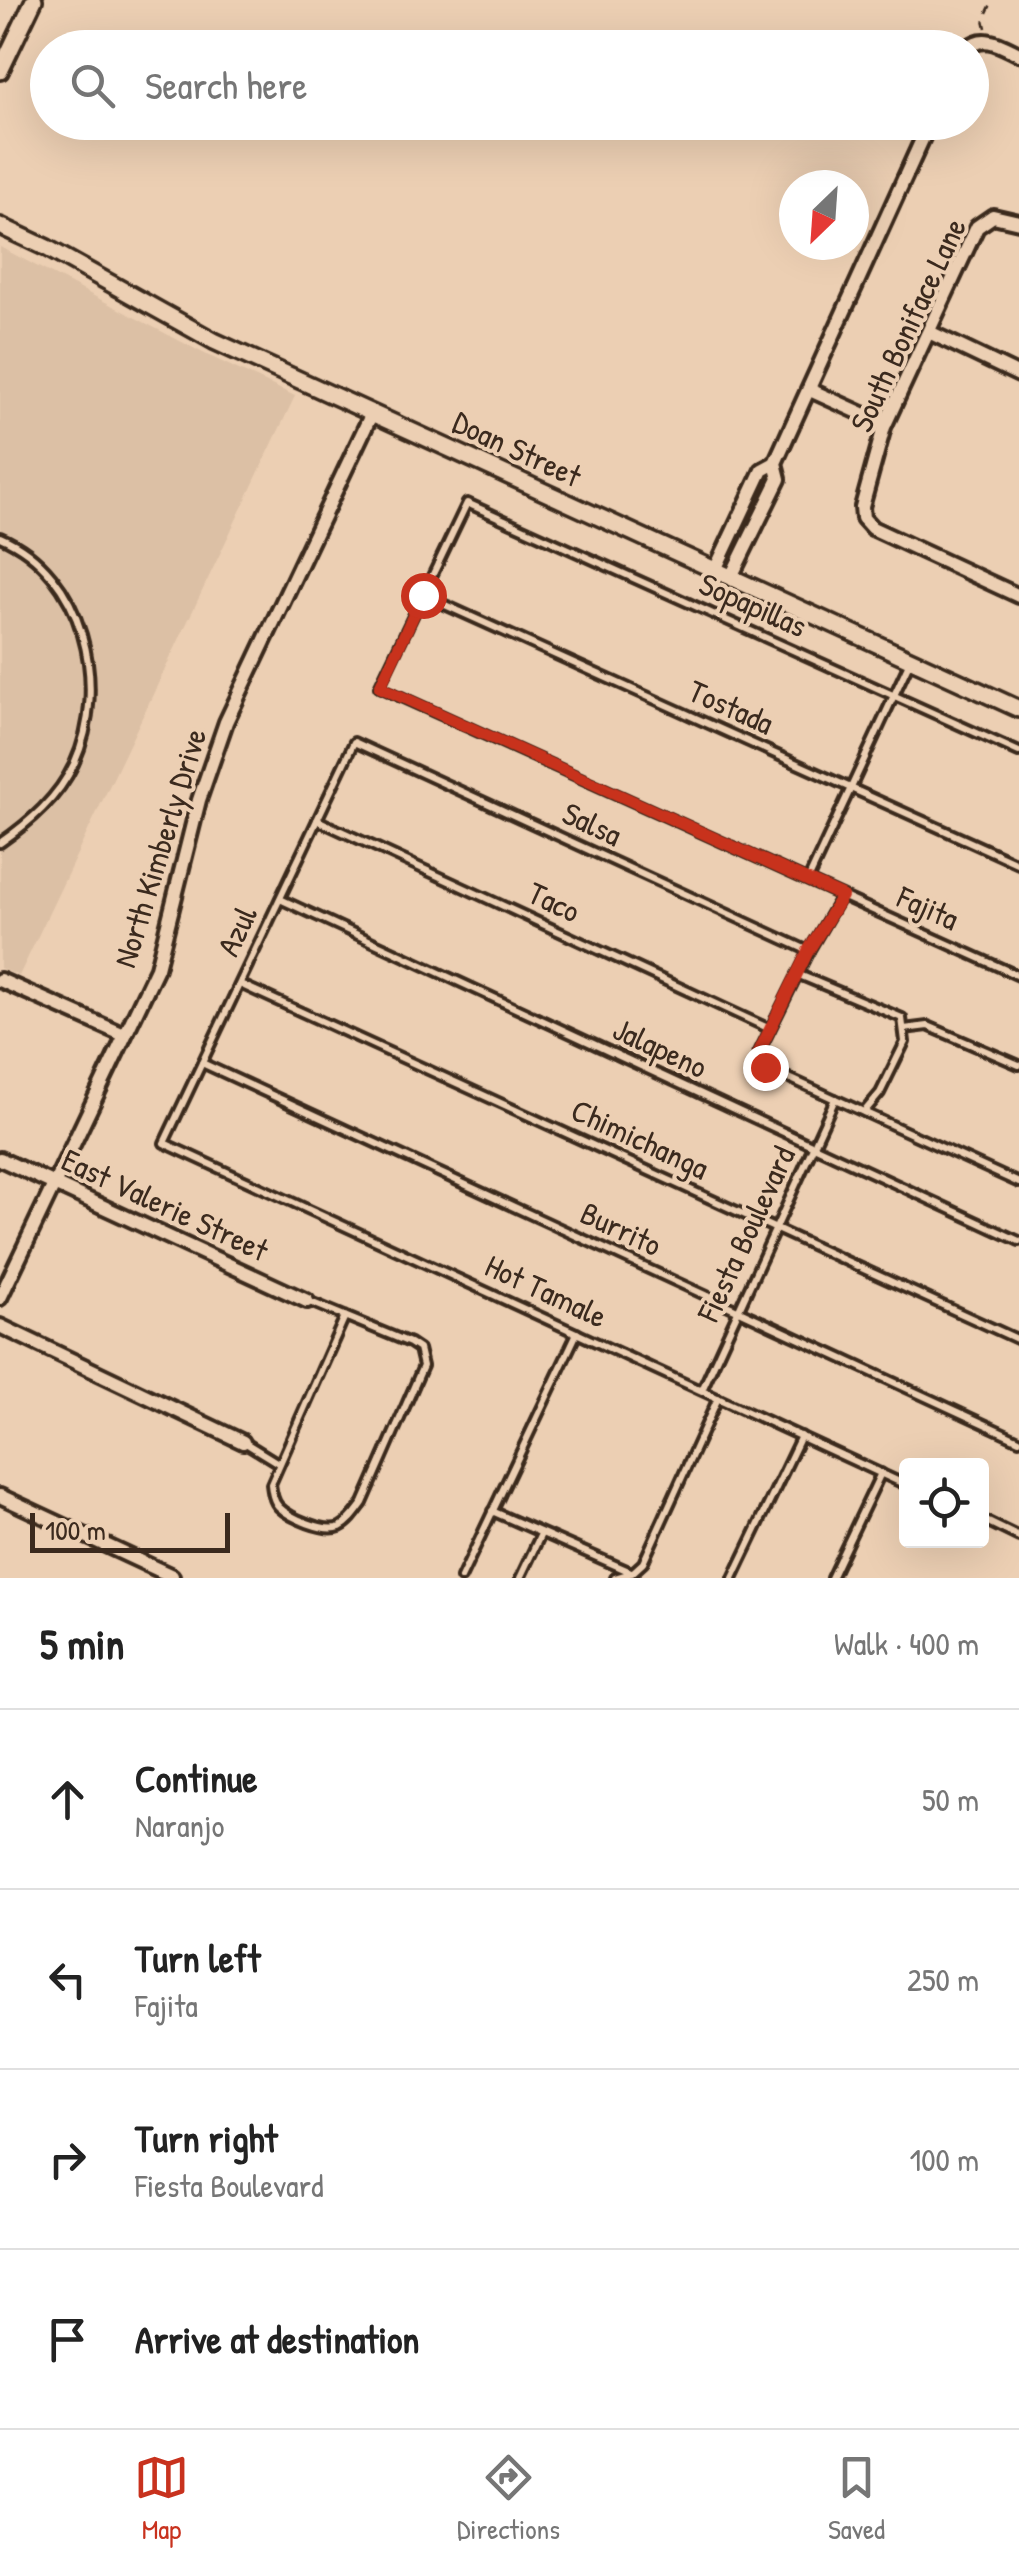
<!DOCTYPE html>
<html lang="en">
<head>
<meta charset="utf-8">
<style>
  :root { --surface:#fff; --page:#f2f2f2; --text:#222; --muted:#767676; --line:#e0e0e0; --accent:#c8321e }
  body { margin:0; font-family:"Patrick Hand",sans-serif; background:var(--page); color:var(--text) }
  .controls { position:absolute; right:30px; bottom:30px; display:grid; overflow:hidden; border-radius:10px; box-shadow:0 10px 40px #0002 }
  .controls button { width:90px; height:90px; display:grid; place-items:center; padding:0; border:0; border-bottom:2px solid var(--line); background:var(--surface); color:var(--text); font:50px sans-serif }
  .compass { position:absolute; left:779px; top:170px; width:90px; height:90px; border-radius:50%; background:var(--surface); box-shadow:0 10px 40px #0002; rotate:205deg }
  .scale { position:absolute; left:30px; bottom:25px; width:200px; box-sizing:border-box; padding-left:10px; border:5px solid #3b2a1e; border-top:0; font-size:28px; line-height:35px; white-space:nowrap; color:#3b2a1e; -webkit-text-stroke:8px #eccfb3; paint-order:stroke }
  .stop { position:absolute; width:30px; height:30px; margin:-22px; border:8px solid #c8321e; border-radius:50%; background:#fff }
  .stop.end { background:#c8321e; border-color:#fff; box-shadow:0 2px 10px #0008 }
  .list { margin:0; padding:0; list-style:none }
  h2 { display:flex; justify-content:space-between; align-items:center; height:130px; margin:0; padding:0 40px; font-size:42px }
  h2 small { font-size:32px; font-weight:400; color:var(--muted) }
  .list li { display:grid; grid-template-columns:65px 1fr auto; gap:30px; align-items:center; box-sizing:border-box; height:180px; padding:0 40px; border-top:2px solid var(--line) }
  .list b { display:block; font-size:38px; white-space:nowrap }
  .list p { margin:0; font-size:32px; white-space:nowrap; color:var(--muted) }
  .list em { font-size:32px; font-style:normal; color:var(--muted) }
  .icon { flex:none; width:55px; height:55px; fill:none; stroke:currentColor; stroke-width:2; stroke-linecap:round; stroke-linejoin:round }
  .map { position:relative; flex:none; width:1019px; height:1578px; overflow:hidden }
  .search { position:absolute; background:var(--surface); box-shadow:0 10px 40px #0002; left:30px; right:30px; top:30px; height:110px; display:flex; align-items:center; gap:25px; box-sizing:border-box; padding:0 35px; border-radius:55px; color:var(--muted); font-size:38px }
  .sheet { height:850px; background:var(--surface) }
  nav { display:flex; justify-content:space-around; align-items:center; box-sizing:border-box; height:140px; border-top:2px solid var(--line); background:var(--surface); font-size:28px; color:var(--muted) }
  nav a { display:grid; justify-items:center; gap:5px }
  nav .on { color:var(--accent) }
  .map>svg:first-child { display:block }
</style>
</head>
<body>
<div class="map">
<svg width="1019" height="1578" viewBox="0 0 1019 1578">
  <rect width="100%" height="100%" fill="#eccfb3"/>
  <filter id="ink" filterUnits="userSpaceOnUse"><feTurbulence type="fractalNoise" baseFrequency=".01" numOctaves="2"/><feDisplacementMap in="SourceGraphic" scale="20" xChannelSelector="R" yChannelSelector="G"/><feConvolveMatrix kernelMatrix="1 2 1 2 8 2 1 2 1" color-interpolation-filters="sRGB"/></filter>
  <g filter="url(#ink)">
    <path fill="#dcc0a5" d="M0,247l203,106 92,43 -276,580 -19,-8z"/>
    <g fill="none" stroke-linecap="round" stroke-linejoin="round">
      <defs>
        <g id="service">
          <path d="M0,537c84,36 110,149 74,227 -16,34 -44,58 -74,79"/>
          <path d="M423,595l596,269"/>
          <path d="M1019,752l-552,-249 -88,184 640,289"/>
          <path d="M317,820l453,209"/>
          <path d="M808,880l102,-219"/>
          <path d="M841,896l-32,55 -51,103 7,13 254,116"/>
          <path d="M280,899l739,342"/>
          <path d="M809,951l-455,-209 -190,401 742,342"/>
          <path d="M797,974l105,44 3,24 -25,51 -16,19"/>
          <path d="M240,984l779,356"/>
          <path d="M904,1029l24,-3 91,39"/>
          <path d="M202,1063l817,377"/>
          <path d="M308,1301l102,42 9,6 4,17 -60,137c-6,8 -13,19 -23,24 -15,6 -50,-9 -61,-20 -6,-6 -7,-15 -8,-23l74,-168"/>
          <path d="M702,1390l133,-291"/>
          <path d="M244,1442l34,21"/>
          <path d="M492,1511l139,61"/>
          <path d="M982,1519l37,18"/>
          <path d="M461,1578l116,-245"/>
          <path d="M520,1578l21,-44"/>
          <path d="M615,1578l17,-5 11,-10 75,-165"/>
          <path d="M733,1578l68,-142"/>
          <path d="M831,1578l50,-105"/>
        </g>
        <g id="minor">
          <path d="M968,48c16,-15 34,-2 51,6"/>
          <path d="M1019,222l-26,-6 -16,11 -93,200 -22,80 1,11 9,10 147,68"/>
          <path d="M929,332l90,43"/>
          <path d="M810,390l75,34"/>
          <path d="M715,570l47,-100 13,-7"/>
          <path d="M731,577l48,-98 -4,-16 155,-341"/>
          <path d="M0,980l124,55"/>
          <path d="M0,1159l307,142"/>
          <path d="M0,1298l157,-330 42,-168 27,-78 146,-309"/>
          <path d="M0,1326l243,116"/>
          <path d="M0,1496l172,80"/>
        </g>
        <g id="tertiary">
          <path d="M0,71l34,-71"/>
          <path d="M0,226l47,22 167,93 805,368"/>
        </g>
      </defs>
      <use href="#service" stroke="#3b2a1e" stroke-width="14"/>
      <use href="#minor" stroke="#3b2a1e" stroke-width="20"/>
      <use href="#tertiary" stroke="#3b2a1e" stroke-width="22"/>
      <path stroke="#3b2a1e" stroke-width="2.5" stroke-dasharray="8 8" stroke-linecap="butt" d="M986,28l-2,-9 9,-19"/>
      <use href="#service" stroke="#eccfb3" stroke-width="6"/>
      <use href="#minor" stroke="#eccfb3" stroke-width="12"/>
      <use href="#tertiary" stroke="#eccfb3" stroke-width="15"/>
    </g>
  </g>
  <g fill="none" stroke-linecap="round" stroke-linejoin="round" filter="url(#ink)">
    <path stroke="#c8321e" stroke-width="12" d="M423,595l-43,92 462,209 -34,55 -50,103 7,13"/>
  </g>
  <g text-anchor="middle" stroke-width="8" stroke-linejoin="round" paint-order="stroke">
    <g font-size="32" fill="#3b2a1e" stroke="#eccfb3">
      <text transform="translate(908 325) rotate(-65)" y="11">South Boniface Lane</text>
      <text transform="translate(517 449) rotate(25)" y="11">Doan Street</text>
      <text transform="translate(753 605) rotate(24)" y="11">Sopapillas</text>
      <text transform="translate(731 707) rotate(24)" y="11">Tostada</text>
      <text transform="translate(592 824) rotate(25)" y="11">Salsa</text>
      <text transform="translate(160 848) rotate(-73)" y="11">North Kimberly Drive</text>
      <text transform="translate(554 902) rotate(25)" y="11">Taco</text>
      <text transform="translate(928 908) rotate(24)" y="11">Fajita</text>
      <text transform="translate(237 931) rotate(-65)" y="11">Azul</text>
      <text transform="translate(660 1048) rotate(25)" y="11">Jalapeno</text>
      <text transform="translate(640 1139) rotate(25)" y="11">Chimichanga</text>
      <text transform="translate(165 1205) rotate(25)" y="11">East Valerie Street</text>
      <text transform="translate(621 1229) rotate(25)" y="11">Burrito</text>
      <text transform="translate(746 1234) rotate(-65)" y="11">Fiesta Boulevard</text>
      <text transform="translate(546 1291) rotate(25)" y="11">Hot Tamale</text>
    </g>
  </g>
</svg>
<div class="controls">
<button><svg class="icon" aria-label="locate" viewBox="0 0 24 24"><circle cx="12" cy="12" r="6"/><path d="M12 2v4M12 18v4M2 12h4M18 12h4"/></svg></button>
</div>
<svg class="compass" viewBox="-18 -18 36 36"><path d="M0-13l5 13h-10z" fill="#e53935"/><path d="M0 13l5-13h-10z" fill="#767676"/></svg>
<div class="scale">100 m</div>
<div class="stop" style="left:423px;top:595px"></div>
<div class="stop end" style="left:765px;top:1067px"></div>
<div class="search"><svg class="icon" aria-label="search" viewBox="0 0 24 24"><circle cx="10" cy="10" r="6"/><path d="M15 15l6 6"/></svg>Search here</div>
</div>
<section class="sheet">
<h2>5 min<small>Walk · 400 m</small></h2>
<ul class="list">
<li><svg class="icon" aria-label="ahead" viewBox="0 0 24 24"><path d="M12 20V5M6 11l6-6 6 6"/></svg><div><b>Continue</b><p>Naranjo</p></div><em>50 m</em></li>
<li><svg class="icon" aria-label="left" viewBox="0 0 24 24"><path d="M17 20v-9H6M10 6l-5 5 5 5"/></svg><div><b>Turn left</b><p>Fajita</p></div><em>250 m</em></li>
<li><svg class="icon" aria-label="right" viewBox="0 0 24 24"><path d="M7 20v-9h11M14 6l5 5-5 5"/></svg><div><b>Turn right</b><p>Fiesta Boulevard</p></div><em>100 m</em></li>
<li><svg class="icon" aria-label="arrive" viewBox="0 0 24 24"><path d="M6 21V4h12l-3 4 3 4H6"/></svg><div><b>Arrive at destination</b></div></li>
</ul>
</section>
<nav>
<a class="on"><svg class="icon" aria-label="map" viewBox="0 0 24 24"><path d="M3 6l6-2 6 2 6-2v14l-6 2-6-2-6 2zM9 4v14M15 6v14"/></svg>Map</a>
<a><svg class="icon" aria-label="directions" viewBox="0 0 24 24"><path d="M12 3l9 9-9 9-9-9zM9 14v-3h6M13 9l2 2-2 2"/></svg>Directions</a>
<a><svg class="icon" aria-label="saved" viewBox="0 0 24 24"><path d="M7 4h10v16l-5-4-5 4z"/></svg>Saved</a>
</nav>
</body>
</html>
